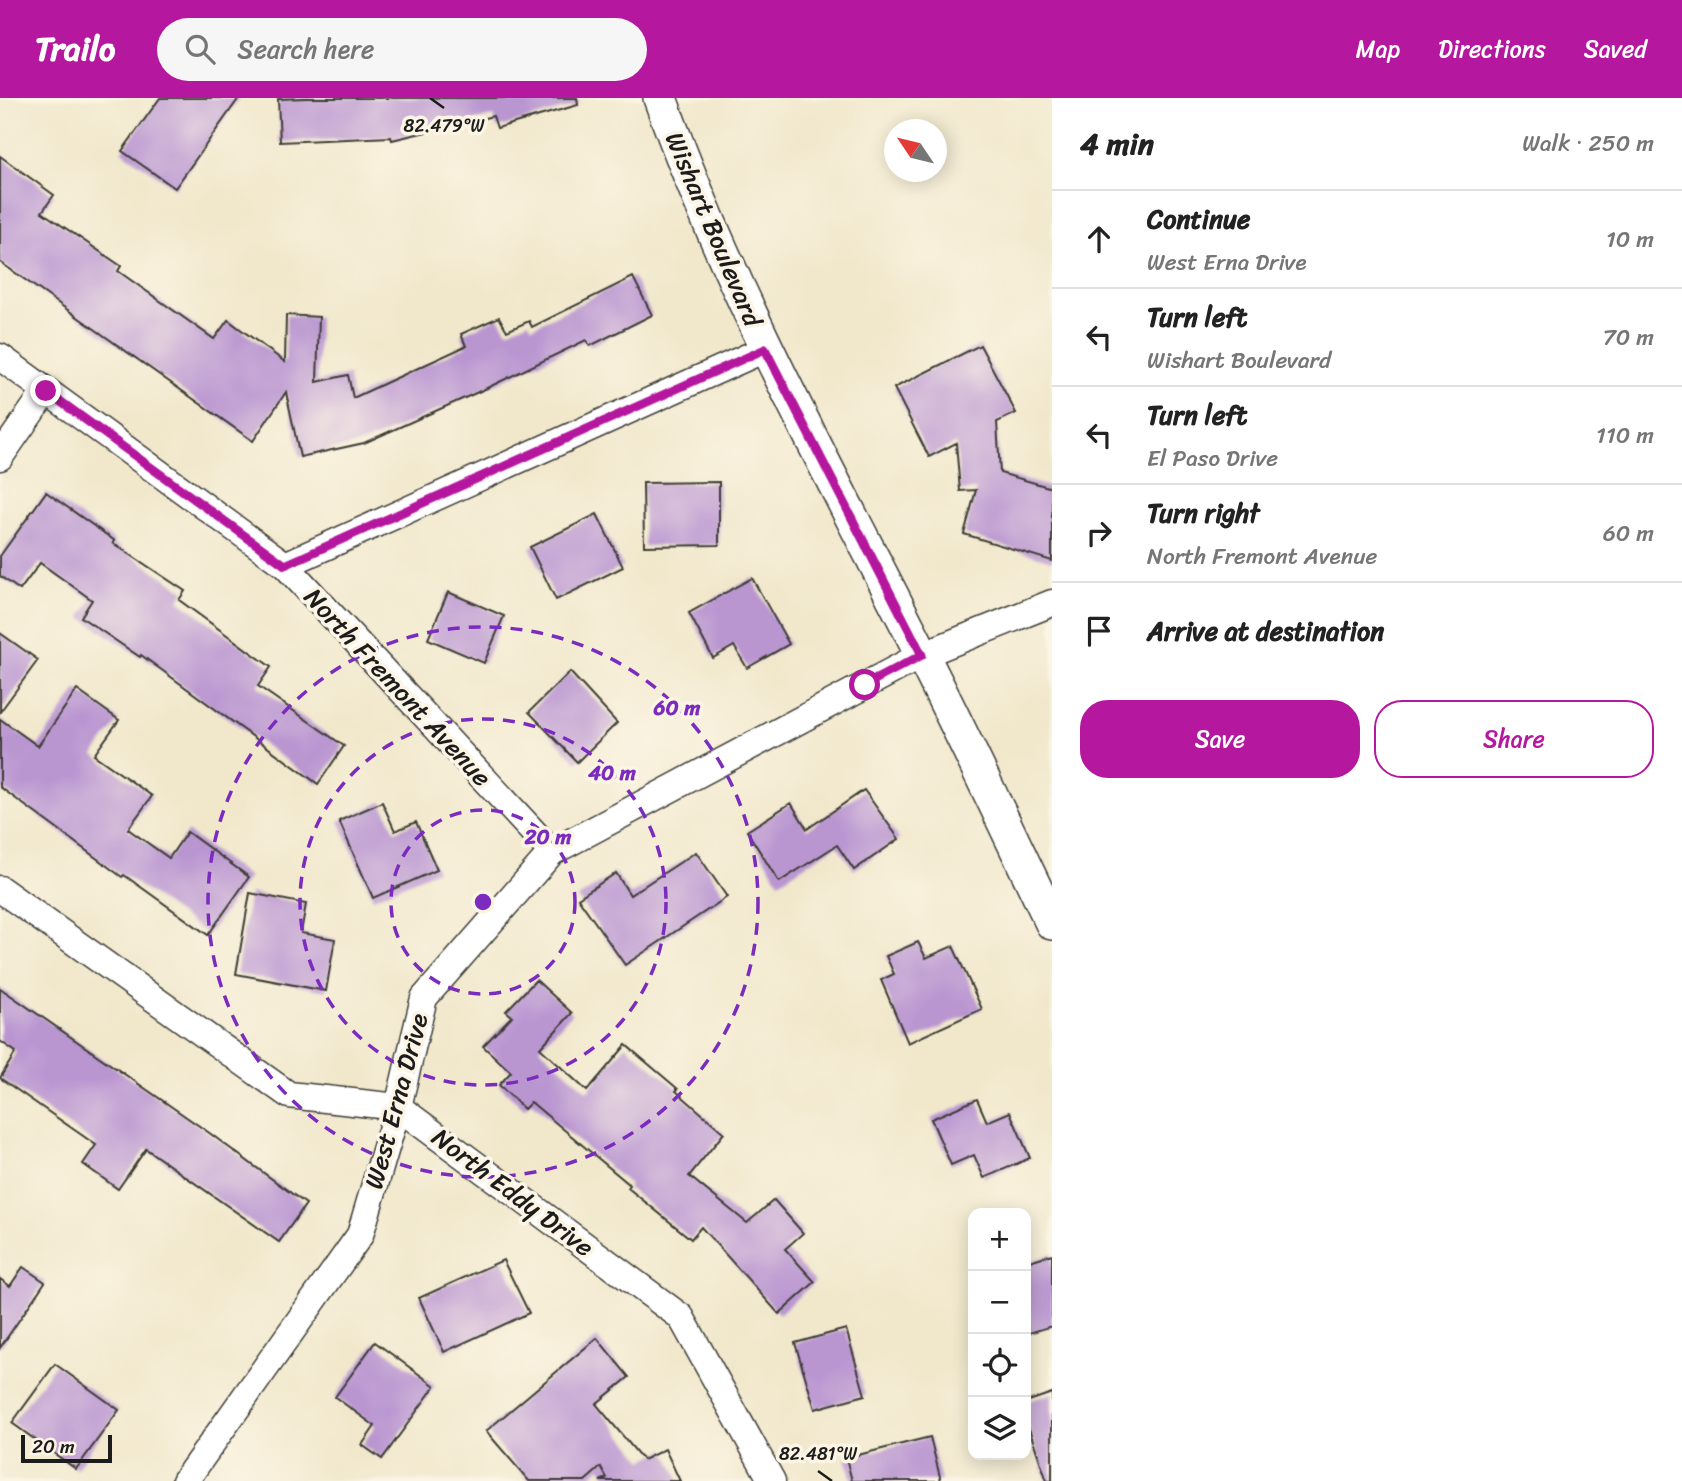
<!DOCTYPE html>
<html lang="en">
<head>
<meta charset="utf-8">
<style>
  :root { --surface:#fff; --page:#f6f6f6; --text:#222; --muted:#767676; --line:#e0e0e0; --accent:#b5179e }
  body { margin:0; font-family:Sriracha,sans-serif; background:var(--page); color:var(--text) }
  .controls { position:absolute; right:21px; bottom:21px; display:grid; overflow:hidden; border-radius:14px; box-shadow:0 4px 18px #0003 }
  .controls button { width:63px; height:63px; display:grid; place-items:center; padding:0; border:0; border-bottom:2px solid var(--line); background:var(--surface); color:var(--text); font:35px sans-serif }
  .compass { position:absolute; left:884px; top:21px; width:63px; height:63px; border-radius:50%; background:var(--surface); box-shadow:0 4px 18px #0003; rotate:305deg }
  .scale { position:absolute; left:21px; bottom:18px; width:91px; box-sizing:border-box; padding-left:7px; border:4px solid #1c1c1c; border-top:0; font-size:19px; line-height:24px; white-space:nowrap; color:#1c1c1c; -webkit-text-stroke:5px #fcf5e5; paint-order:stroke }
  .stop { position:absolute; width:21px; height:21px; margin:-16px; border:5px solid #b5179e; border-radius:50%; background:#fff }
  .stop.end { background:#b5179e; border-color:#fff; box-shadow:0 2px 7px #0008 }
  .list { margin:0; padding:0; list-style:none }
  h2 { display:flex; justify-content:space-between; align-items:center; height:91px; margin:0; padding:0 28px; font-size:30px }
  h2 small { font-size:23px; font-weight:400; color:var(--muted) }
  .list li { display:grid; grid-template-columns:46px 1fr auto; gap:21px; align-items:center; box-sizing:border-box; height:98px; padding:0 28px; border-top:2px solid var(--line) }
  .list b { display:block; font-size:26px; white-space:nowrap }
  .list p { margin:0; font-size:23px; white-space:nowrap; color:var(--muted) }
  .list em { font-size:23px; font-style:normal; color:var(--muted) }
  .actions { display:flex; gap:14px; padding:21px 28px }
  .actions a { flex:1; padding:16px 0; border:2px solid var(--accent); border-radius:28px; text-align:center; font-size:24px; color:var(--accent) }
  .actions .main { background:var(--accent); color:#fff }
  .icon { flex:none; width:38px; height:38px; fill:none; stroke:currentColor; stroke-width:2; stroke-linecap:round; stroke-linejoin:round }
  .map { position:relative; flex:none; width:1052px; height:1383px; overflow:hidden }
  header { display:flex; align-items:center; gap:42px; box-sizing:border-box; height:98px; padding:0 35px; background:var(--accent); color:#fff }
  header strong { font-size:33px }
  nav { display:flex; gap:38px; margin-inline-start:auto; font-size:24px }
  .search { width:490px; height:63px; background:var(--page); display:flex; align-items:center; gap:18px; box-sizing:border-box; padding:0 24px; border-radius:38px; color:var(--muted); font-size:26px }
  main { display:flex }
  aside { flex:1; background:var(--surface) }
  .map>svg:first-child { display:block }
</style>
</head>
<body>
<header>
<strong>Trailo</strong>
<div class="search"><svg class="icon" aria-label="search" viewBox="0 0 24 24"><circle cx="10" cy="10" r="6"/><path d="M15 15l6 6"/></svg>Search here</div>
<nav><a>Map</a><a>Directions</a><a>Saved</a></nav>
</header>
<main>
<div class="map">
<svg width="1052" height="1383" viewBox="0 0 1052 1383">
  <rect width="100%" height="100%" fill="#fcf5e5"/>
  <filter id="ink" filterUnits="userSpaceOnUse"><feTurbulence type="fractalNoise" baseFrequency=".0143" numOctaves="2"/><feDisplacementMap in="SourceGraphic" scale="14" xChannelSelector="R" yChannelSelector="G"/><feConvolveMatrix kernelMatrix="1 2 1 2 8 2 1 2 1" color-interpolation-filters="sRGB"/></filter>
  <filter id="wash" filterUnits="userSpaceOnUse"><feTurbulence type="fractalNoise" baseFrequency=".00686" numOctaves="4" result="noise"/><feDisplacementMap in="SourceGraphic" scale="28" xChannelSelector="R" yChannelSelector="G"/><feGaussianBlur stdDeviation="1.57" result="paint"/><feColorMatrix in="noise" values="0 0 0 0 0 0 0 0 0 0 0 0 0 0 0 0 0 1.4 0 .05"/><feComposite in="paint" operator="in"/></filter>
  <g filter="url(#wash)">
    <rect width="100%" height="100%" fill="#f1e8cc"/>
    <g id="blocks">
      <g fill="#ba96d1">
        <path d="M160,0h79l-64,90 -53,-37z"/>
        <path d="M305,0h272l1,7 -81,23 -4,-12 -101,24 -1,-3 -111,5 -2,-43z"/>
        <path d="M0,58l54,39 -12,17 79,54 -3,5 96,68 14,-19 57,42 1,-47 33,2 -2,65 31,-7 5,23 113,-52 -5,-12 38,-17 8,14 22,-10 3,6 101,-50 19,38 -62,31 -4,-6 -99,48 -123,55 -64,14 -14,-65 -33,49 -253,-179z"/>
        <path d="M980,247l36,68 -19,9 3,51 52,15v73l-88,-27 12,-44 -16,1 -4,-48 -27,14 -35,-69z"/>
        <path d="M719,384v63l-75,1 -1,-63z"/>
        <path d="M46,394l69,49 -2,2 72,48 -6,9 92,67 -13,19 86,60 -26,38 -177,-129 -1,2 -59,-40 11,-17 -52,-37 -20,27 -20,-14v-20z"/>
        <path d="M597,416l26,53 -67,33 -26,-53z"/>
        <path d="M752,480l37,66 -42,24 -13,-22 -21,12 -24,-45z"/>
        <path d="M448,494l56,24 -20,47 -56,-24z"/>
        <path d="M0,535l38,27 -38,52z"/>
        <path d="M570,574l47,51 -40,39 -48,-50z"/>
        <path d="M77,592l42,30 -25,35 58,41 -24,33 41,29 18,-26 62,45 -41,58 -84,-60 -2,2 -122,-90v-68l38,27z"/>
        <path d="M864,692l35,49 -45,31 -17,-25 -58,37 -32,-51 44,-28 16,26z"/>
        <path d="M382,704l13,29 21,-9 21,48 -64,28 -34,-77z"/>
        <path d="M696,754l31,45 -102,68 -47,-67 38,-25 14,22z"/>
        <path d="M250,795l56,11 -5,29 34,6 -9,52 -90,-17z"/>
        <path d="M918,844l8,16 27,-12 29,63 -74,34 -27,-63 13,-6 -8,-18z"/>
        <path d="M536,882l36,33 -32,35 47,43 39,-46 52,44 -2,2 48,42 -35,43 58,47 27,-23 29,33 -18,16 30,33 -36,32 -78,-87 -10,12 -63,-51 2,-3 -99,-83 -7,7 -25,-24 12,-13 -28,-26 29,-30 -6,-5z"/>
        <path d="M0,890l208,144 98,72 -27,38 -133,-93 -28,40 -35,-25 13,-19 -96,-67 16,-26 -16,-11z"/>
        <path d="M977,1001l10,23 23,-10 20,46 -46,20 -10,-23 -23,10 -20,-46z"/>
        <path d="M1052,1156v72l-26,8v-72z"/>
        <path d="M503,1162l26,53 -85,39 -25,-54z"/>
        <path d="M23,1169l22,15 -45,66v-69l10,7z"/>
        <path d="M846,1231l19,66 -50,14 -20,-66z"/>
        <path d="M597,1240l32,39 -33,27 47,56 22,-11 15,32h-80l7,-3 -6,-11 -16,14h-56l-43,-50z"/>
        <path d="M375,1244l60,44 -53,73 -20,-14 13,-19 -40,-29z"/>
        <path d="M55,1266l64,46 -43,59 -64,-46z"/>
        <path d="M1052,1295v88h-5l-21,-61v-18z"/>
        <path d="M930,1339l11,44h-89l-6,-23z"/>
      </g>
    </g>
  </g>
  <g filter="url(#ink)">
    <use href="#blocks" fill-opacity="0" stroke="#3c3b36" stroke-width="2"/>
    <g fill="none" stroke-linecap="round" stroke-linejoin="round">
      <defs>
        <g id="minor">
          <path d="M0,259l285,208 267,287"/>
          <path d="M0,359l46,-66"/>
          <path d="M285,467l480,-216"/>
          <path d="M0,791l289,206 109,12 283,210 91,164"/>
          <path d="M185,1383l175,-246 38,-128 26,-109 128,-146 370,-197 130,-52"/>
        </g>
        <path id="tertiary" d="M660,0c66,183 158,353 246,525 51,99 98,200 146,300"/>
      </defs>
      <use href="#minor" stroke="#3c3b36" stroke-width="29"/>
      <use href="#tertiary" stroke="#3c3b36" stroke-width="36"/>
      <use href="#minor" stroke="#fff" stroke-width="26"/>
      <use href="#tertiary" stroke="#fff" stroke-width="33"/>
    </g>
  </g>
  <g fill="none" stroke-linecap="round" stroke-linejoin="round" filter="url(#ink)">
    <path stroke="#b5179e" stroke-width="9" d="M46,293l239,174 480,-216 157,306 -57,30"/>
  </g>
  <path fill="none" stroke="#1c1c1c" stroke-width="2.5" d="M430,0l14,10M818,1373l14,10"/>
  <g fill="none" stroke="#7b2cbf" stroke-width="3.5" stroke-dasharray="12 9">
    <circle cx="483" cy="804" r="92"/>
    <circle cx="483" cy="804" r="183"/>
    <circle cx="483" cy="804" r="275"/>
  </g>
  <g text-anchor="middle" stroke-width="7" stroke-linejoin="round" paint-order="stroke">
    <g font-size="26" fill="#1c1c1c" stroke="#fcf5e5">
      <text transform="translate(714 131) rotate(67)" y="9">Wishart Boulevard</text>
      <text transform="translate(398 589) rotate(47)" y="9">North Fremont Avenue</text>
      <text transform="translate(396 1003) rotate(-75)" y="9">West Erna Drive</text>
      <text transform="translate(513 1094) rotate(37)" y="9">North Eddy Drive</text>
    </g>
  </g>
  <g font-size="18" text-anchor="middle" fill="#1c1c1c" stroke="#fcf5e5" stroke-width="7" stroke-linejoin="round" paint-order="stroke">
    <text x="444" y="34">82.479°W</text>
    <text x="818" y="1362">82.481°W</text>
  </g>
  <circle cx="483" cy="804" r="10" fill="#7b2cbf" stroke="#fcf5e5" stroke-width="3.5"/>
  <g font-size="21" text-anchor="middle" font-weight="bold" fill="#7b2cbf" stroke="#fcf5e5" stroke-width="7" stroke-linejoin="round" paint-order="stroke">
    <text x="677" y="617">60 m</text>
    <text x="612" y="682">40 m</text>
    <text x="548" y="746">20 m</text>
  </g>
</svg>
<div class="controls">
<button>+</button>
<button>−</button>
<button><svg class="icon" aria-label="locate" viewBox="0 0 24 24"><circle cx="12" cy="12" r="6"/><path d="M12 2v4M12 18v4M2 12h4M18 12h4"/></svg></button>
<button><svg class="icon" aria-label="layers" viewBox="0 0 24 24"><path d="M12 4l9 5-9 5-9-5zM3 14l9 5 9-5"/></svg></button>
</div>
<svg class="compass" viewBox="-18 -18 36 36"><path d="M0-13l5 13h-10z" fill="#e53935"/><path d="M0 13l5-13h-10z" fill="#767676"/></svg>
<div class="scale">20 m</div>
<div class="stop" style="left:865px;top:587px"></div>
<div class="stop end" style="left:46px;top:293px"></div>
</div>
<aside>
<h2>4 min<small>Walk · 250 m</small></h2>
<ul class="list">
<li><svg class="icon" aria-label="ahead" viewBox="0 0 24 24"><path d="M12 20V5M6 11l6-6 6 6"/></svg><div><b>Continue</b><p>West Erna Drive</p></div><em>10 m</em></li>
<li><svg class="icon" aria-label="left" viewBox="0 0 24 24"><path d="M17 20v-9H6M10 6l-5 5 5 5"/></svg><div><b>Turn left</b><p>Wishart Boulevard</p></div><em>70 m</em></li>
<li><svg class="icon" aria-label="left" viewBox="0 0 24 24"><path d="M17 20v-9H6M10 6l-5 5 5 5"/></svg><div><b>Turn left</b><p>El Paso Drive</p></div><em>110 m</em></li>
<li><svg class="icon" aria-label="right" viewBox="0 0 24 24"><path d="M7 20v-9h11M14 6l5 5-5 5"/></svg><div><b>Turn right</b><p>North Fremont Avenue</p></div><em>60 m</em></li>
<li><svg class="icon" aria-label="arrive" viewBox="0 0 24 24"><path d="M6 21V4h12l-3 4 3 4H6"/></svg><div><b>Arrive at destination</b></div></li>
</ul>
<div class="actions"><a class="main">Save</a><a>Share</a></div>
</aside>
</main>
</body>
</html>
